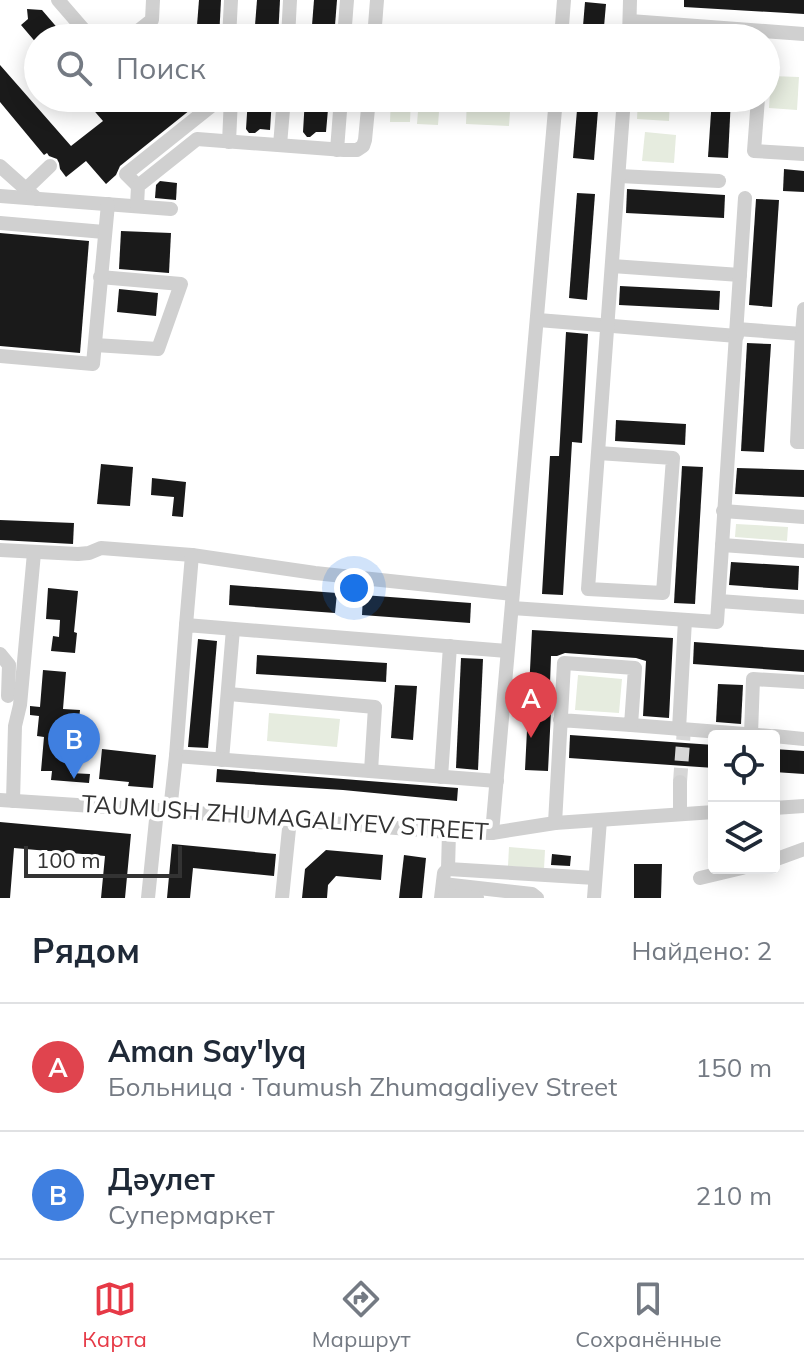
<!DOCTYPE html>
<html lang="ru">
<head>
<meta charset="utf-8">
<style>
  :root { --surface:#fff; --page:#f2f2f3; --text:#1f2937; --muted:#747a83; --line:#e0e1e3; --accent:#e63946 }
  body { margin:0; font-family:Mulish,sans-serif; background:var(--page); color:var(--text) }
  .controls { position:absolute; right:24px; bottom:24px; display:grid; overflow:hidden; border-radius:8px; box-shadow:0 4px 20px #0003 }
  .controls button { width:72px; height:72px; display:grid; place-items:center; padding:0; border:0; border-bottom:2px solid var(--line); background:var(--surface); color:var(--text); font:40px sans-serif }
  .scale { position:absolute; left:24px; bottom:20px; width:158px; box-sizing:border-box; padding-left:8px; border:4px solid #333; border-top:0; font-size:22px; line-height:28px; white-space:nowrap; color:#333; -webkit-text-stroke:6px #fff; paint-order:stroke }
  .you { position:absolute; left:354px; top:588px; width:28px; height:28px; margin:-20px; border:6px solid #fff; border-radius:50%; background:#1a73e8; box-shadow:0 0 0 12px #1a73e833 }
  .badge { display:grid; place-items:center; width:52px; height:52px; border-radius:50%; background:var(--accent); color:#fff; font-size:26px; font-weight:700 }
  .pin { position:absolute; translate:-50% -66px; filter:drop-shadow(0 2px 4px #0008) }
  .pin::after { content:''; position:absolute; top:42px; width:28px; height:24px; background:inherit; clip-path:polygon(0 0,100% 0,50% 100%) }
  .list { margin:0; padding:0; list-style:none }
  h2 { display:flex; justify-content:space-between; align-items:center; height:104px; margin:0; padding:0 32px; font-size:34px }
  h2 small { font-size:26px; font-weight:400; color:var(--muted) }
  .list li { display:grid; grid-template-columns:52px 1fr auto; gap:24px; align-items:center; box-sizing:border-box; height:128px; padding:0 32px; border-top:2px solid var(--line) }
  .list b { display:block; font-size:30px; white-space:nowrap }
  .list p { margin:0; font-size:26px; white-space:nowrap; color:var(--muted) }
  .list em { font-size:26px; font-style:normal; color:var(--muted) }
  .icon { flex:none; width:44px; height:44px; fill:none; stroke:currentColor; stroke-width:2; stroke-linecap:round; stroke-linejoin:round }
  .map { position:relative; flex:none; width:804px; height:898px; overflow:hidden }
  .search { position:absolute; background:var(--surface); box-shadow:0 4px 20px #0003; left:24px; right:24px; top:24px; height:88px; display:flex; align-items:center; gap:20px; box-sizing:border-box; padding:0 28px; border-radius:44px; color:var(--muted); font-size:30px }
  .sheet { height:360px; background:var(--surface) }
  nav { display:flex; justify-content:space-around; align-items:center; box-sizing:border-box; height:112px; border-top:2px solid var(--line); background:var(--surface); font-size:22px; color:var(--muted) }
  nav a { display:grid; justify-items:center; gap:4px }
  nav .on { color:var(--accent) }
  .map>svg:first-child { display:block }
</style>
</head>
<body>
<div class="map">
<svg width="804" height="898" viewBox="0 0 804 898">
  <rect width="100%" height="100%" fill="#fff"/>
  <g fill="#e6ecdf">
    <path d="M771,76l28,1 -2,33 -28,-2z"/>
    <path d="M391,98h20l-1,24h-20z"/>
    <path d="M419,98h21l-2,27 -21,-1z"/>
    <path d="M467,98h44l-2,28 -43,-2z"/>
    <path d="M638,98h32l-1,23 -32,-2z"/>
    <path d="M645,132l31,3 -2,28 -32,-2z"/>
    <path d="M736,524l52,3 -1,14 -52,-4z"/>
    <path d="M578,675l44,4 -3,34 -44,-3z"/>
    <path d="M269,713l71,6 -3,28 -70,-6z"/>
    <path d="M509,847l36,3 -1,19 -36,-3z"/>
  </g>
  <g fill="#1a1a1a">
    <path d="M199,0h22l-2,38h-23z"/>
    <path d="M257,0h23l-2,38h-24z"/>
    <path d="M314,0h23l-3,38h-23z"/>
    <path d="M684,0h120v14l-120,-7z"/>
    <path d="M585,2l21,2 -3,34h-21z"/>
    <path d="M27,9l15,1 24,28h-28v7l-17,-20 7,-6z"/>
    <path d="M0,65l71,81 32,-25 -20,-23h122l-85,68 -4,9 -10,9 -20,-23 -20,16 -6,-8 -1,-6 -2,-4 -8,-3 -2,-3 -3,2 -44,-53z"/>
    <path d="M248,98h24l-2,32 -10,-1 -5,4h-6l-3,-4z"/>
    <path d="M305,98h24l-3,34h-10l-6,5h-3l-4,-5z"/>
    <path d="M578,98h21l-5,62 -21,-2z"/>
    <path d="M712,98h19l-3,60 -20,-1z"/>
    <path d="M784,169l20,2v21l-21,-1z"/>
    <path d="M160,181l17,2 -1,17 -21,-2 1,-13z"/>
    <path d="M627,189l98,6 -1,23 -98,-5z"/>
    <path d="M577,193l18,1 -8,106 -18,-2z"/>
    <path d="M756,199l23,1 -7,107 -23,-2z"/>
    <path d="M121,231l50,2 -2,40 -50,-4z"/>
    <path d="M0,233l89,8 -9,112 -80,-7z"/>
    <path d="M620,286l100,5 -1,19 -100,-5z"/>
    <path d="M119,289l39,4 -2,23 -39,-4z"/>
    <path d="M566,332l22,2 -6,109 -10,-1 -9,153 -21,-1 8,-138h9z"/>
    <path d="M747,343l24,1 -7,108 -23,-1z"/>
    <path d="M616,420l70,4 -1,21 -70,-4z"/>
    <path d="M101,464l32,3 -3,39 -33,-2z"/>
    <path d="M682,466l21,1 -8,137 -21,-1z"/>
    <path d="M737,468l67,2v27l-69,-3z"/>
    <path d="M152,478l34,4 -3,35 -11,-1 2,-19 -23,-2z"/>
    <path d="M0,520l74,3 -1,21 -73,-4z"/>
    <path d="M731,562l68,4 -1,24 -69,-5z"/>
    <path d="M230,585l107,8 -2,20 -106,-8z"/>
    <path d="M48,588l30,3 -4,41 3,1 -2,20 -24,-2 2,-15 6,1 1,-17 -14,-1z"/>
    <path d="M363,595l108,8 -1,20 -108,-8z"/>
    <path d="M532,630l141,8 -4,80 -26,-2 3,-55 -10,-3 -71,-5 -8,3h-6l-2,55h2l-3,60 -23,-1z"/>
    <path d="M198,639l19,2 -9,107 -20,-1z"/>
    <path d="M694,642l110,8v22l-111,-8z"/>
    <path d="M257,655l130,8 -1,19 -130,-8z"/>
    <path d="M461,658l22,1 -5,111 -22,-2z"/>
    <path d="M43,670l23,2 -3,37 17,1 -1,9 -15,-1 -2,29 10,1 -2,25 20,1 -1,9 -38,-3 1,-9h-11l3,-34 -7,-1 2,-20 -9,-1v-9l10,1z"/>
    <path d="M718,684l25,1 -2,39 -25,-2z"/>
    <path d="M395,685l22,1 -4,54 -22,-2z"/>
    <path d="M570,735l144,10v23l-145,-10z"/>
    <path d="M102,749l54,6 -3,33 -25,-2 1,-4 -30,-3z"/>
    <path d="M774,749l30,2v23l-30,-2z"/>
    <path d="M217,769l241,19 -1,13 -114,-11 -127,-8z"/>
    <path d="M0,822l131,12 -6,64h-24l4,-42 -91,-8 -4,50h-10z"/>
    <path d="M172,844l104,10 -2,22 -81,-8 -3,30h-23z"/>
    <path d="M326,850l57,5 -2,25 -45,-4 -8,9 -1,13h-25l3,-29z"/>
    <path d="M552,854l19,2 -1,10 -19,-1z"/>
    <path d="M404,855l22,3 -4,40h-23z"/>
    <path d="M634,864h28l-1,34h-27z"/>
  </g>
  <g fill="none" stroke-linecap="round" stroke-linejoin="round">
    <path stroke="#d6d6d6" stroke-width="14" stroke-dasharray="14 7" stroke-linecap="butt" d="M680,782l4,-53"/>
    <g stroke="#d0d0d0" stroke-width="14">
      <path d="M58,0l33,38"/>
      <path d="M630,21l174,13"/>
      <path d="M129,38l23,-18 1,-20"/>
      <path d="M229,38l2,-38"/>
      <path d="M288,38l2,-38"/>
      <path d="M344,38l3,-38"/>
      <path d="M374,38l3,-38"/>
      <path d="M561,38l3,-38"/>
      <path d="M629,38l1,-38"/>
      <path d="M758,98l-4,53 50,3"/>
      <path d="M229,142l2,-44"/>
      <path d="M280,145l4,-47"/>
      <path d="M337,150l4,-52"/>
      <path d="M0,166l37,33"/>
      <path d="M619,176l100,5"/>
      <path d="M138,186l-12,-12 89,-71 8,2"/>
      <path d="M26,189l24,-23"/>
      <path d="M0,196l171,13"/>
      <path d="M137,206l1,-20 59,-47 147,11h13l6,-4 2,-6 4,-42"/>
      <path d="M0,223l104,9"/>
      <path d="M612,266l128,9"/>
      <path d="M538,320l199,16"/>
      <path d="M737,329l65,5 2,-25"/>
      <path d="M802,334l-5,108h7"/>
      <path d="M95,345l63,4 23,-65 -81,-7"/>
      <path d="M0,356l93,8 15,-160"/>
      <path d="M598,453l75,5 -10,135 -75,-4 36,-491"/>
      <path d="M723,511l81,6"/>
      <path d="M722,545l82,6"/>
      <path d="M0,550l78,4 11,-1 12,-5 91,7 123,18 197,21"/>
      <path d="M719,601l85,6"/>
      <path d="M512,608l205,14 28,-424"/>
      <path d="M186,625l6,-70"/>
      <path d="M0,654l9,11 -1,31"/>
      <path d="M229,694l146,13 -4,64"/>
      <path d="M631,725l139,11"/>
      <path d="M679,729l6,-109"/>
      <path d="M751,734l2,-55 51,3"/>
      <path d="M774,736l30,3"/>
      <path d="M222,760l11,-131"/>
      <path d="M441,777l9,-131"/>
      <path d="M497,781l-321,-25 10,-131 321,26"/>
      <path d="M0,800l170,11 279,21 43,1 63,-10 159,-11"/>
      <path d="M13,801l2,-75 5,-21 14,-152"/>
      <path d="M774,808l30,-2"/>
      <path d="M170,811l6,-55"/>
      <path d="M680,814v-32"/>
      <path d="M555,823l9,-160 71,5 -4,57 -71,-5"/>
      <path d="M492,833l64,-735"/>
      <path d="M774,860l30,-11"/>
      <path d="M448,869l1,-37"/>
      <path d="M700,878l42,-10"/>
      <path d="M443,884l89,10 5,4"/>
      <path d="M442,895l35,3"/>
      <path d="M148,898l9,-88"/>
      <path d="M282,898l8,-79"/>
      <path d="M441,898l3,-25 4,-4 147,9"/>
      <path d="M594,898l6,-78"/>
    </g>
  </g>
  <g text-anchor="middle" stroke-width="8" stroke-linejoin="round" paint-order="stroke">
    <g font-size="24" fill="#333" stroke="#fff">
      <text transform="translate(285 818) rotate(4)" y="8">TAUMUSH ZHUMAGALIYEV STREET</text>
    </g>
  </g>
</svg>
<div class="controls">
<button><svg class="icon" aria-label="locate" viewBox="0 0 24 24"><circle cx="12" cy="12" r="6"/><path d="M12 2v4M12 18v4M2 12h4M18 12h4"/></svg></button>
<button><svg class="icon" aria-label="layers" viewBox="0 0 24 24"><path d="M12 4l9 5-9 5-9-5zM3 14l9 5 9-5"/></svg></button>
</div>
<div class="scale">100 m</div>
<div class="you"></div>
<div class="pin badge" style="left:531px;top:738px;background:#e0444e">A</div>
<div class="pin badge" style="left:74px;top:779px;background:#3f7fe0">B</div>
<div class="search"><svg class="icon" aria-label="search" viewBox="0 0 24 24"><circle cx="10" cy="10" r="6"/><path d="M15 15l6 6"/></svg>Поиск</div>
</div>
<section class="sheet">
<h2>Рядом<small>Найдено: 2</small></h2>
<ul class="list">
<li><span class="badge" style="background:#e0444e">A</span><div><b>Aman Say'lyq</b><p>Больница · Taumush Zhumagaliyev Street</p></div><em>150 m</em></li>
<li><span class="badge" style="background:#3f7fe0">B</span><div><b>Дәулет</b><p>Супермаркет</p></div><em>210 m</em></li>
</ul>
</section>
<nav>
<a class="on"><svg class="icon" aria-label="map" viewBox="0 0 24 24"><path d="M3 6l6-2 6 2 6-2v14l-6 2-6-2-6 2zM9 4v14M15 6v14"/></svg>Карта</a>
<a><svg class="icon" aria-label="directions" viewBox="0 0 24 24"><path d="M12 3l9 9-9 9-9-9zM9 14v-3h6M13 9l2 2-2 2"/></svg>Маршрут</a>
<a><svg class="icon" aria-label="saved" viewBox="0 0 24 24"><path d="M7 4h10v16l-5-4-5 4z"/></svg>Сохранённые</a>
</nav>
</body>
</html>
